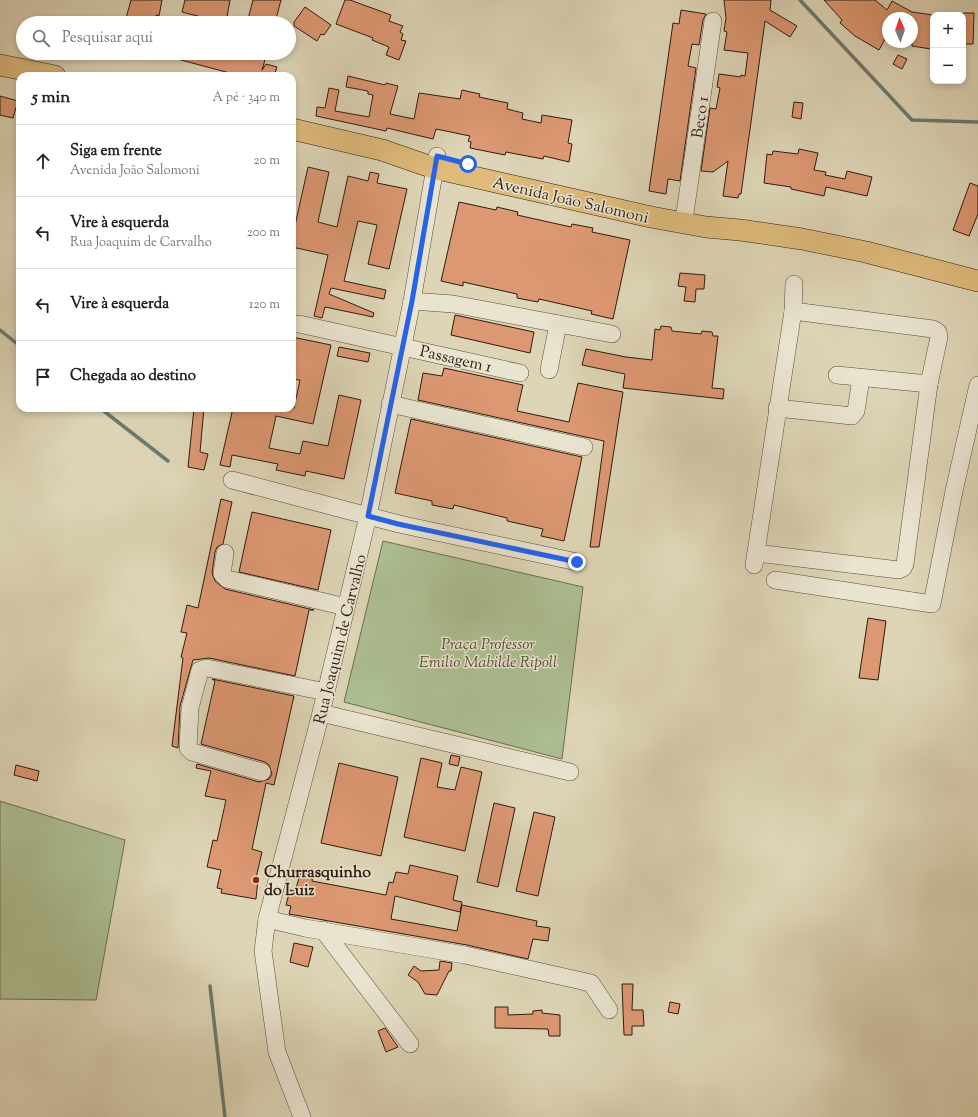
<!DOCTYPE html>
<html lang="pt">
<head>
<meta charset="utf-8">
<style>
  :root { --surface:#fff; --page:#f6f6f6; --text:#222; --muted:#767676; --line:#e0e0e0 }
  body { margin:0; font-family:"Sorts Mill Goudy",serif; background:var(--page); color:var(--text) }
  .controls { position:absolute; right:12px; top:12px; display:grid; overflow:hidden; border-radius:8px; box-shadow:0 2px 6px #0003 }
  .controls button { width:36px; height:36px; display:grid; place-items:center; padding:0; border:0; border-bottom:1px solid var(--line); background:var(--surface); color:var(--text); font:20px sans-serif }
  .compass { position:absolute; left:882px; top:12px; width:36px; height:36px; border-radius:50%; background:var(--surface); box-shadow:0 2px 6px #0003; rotate:358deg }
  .stop { position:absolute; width:12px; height:12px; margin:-9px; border:3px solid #2563eb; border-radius:50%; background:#fff }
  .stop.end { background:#2563eb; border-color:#fff; box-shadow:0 1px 4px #0008 }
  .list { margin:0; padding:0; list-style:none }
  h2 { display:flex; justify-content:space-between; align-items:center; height:52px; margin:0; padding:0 16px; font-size:17px }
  h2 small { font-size:13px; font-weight:400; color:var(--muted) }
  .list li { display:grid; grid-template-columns:26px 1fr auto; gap:12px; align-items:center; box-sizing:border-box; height:72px; padding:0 16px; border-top:1px solid var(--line) }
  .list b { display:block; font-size:15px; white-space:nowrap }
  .list p { margin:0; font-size:13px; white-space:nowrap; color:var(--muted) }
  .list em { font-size:13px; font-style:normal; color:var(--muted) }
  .icon { flex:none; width:22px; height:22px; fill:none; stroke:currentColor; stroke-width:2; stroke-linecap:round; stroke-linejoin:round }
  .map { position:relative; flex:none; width:978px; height:1117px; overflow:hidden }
  .search { position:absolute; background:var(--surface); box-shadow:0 2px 6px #0003; left:16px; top:16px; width:280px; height:44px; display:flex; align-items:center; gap:10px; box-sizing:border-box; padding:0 14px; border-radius:22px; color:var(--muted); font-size:15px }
  .panel { position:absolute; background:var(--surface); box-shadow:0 2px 6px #0003; left:16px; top:72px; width:280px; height:340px; border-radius:12px }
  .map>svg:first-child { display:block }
</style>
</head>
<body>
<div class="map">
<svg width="978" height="1117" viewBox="0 0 978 1117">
  <rect width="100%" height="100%" fill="#ddd5b6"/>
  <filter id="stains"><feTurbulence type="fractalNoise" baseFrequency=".005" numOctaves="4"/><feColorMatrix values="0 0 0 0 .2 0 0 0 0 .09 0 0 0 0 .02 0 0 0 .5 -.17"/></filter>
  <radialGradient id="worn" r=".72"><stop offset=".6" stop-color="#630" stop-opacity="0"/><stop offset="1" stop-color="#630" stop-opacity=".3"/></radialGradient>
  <g fill="#acbe92" stroke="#6e6c51">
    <path d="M383,541l200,46 -21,172 -218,-57z"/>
    <path d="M0,801l125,39 -29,160 -96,-1z"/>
  </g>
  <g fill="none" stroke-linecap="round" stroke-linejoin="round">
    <g stroke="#6b7a6e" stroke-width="3.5">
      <path d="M800,0l112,120 66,2"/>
      <path d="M0,330l20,16"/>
      <path d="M100,408l68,53"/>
      <path d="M210,986l15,131"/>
    </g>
  </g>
  <g fill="#dc9872" stroke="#2f1b10">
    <path d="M131,0h31l-3,16 -3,-1 -2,8 -29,-1z"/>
    <path d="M185,0h45l-3,17h-2l-1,6 -42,-11z"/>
    <path d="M253,0h28l-6,23h-28z"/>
    <path d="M345,0h5l41,15 -2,6 14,5 -3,6 3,2 -2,6 5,1 -7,19 -13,-5 3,-8 -17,-7 1,-2 -37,-14z"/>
    <path d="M724,0h47l-1,10 27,16 -7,11 -25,-16 -24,173h-2l-1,4 -15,-2 5,-35 -15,11 -12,-1 9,-63 6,1 4,-21 -3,-1 2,-13 22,3v-2l4,1 3,-23 -24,-3 3,-18 -3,-1 2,-13z"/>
    <path d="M824,0h51l12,10 5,-9 20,11 21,3v25l-2,9 -19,-3v-28h-24v16l-9,16 -24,-14 -15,-13 2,-3z"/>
    <path d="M305,7l26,18 -7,10 -3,-1 -4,7 -23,-15v-4z"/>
    <path d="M681,10l25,4 -3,6 -4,25 -7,-1 -4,22 8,2 -16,113 -12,-2 -2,15 -17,-3 24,-168 6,1z"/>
    <path d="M963,13h11l-1,31h-10z"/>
    <path d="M166,53h101l-5,17 4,-6 11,3 -3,9h-33l-75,-20z"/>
    <path d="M898,55l9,4 -5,10 -9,-5z"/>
    <path d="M348,76l37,9 1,-2 12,3 -8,28 24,5 5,-26 41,6 2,-9 18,4 -1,3 29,6 -1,6 16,4 -1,6 19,4 1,-8 30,5 -4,23 4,1 -3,18 -25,-6 -1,3 -37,-7 -1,3 -35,-7 1,-6 -3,-1 2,-5 -34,-7 -3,10 -46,-11 -1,3 -70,-15 1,-9 8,1 4,-20 10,2 -4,21 34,6 4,-22 -5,-1v-3l-22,-4z"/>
    <path d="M0,96l18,5 -5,17 -13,-3z"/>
    <path d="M794,102l9,1 -2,16 -9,-2z"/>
    <path d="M799,149l19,4 -4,17 12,2 -1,3 20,4 2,-8 25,6 -5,19 -41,-9 -2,9 -33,-7v-2l-27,-4 3,-29 5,1 1,-4 25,3z"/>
    <path d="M308,167l21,5 -11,50 19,5 11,-51 20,5 2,-9 9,2 -2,9 30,6 -18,80 -21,-5 9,-39 -19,-4 -14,60 42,9 -2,9 -53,-11 -2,6 45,19 -1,4 -48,-10 -3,11 -8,-2 14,-61 -36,-8v-8z"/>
    <path d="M970,183l8,3v28l-9,22 -16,-6z"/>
    <path d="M459,202l37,8 1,-3 21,5 -1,3 54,12 1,-3 21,4 -1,4 38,8 -17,79 -22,-5 1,-3 -53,-12 -1,3 -21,-4v-4l-54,-12v4l-22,-5z"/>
    <path d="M680,273l25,2 -1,14h-8l-1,13 -11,-1 2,-14 -8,-1z"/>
    <path d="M455,315l79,17 -4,21 -79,-18z"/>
    <path d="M661,326l10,1 1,4 29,3 1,-3 10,1 1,4h5l-6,52 12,1 -1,10 -100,-11 2,-14 -43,-9 4,-16 40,8 26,3 3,-31 5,1z"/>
    <path d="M292,337l39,8 -18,79 -37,-8 -7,32 31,6 3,-13 25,5 11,-51 22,5 -17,79 -38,-8 -1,5 -29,-6 2,-6 -46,-9 -2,12 -10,-2 13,-57h61l6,-28 -8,-1z"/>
    <path d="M339,347l31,6 -2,9 -31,-6z"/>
    <path d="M444,368l79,17 -6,26 52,11 9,-39 45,9 -24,155h-9l14,-106 -186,-41 5,-27 19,3z"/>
    <path d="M194,408h10l-4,44 8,2 -4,16 -16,-3z"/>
    <path d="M411,419l171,38 -18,84 -23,-5 2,-7 -36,-8v-3l-53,-13 -1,4 -21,-4v-4l-37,-8z"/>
    <path d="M221,499l11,3 -9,42 -6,3 -2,5 -3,21 3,8 10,8 89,21h-5l-14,66 -86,-18 -16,2 -13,46 -2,42 -6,-2 11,-88 -2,-1 6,-24 -6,-1 6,-27 11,3z"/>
    <path d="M252,512l79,18 -13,60 -79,-18z"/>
    <path d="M868,618l18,3 -8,59 -19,-2z"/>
    <path d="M212,679l82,17 -20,89 -8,-2 -14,66 10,3 -6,26 2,1 -2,20 -35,-6 1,-4 -5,-1 4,-18 -14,-3 6,-27 4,1 9,-41 -21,-4 6,-25 -15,-3 1,-4 62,18 10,-3 3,-5 -3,-9 -4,-3 -64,-18 14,-63z"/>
    <path d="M451,755l9,2 -2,9 -9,-2z"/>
    <path d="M421,758l21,5 -5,24 18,3 6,-23 21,5 -17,79 -61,-14z"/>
    <path d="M339,763l59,14 -17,79 -60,-13z"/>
    <path d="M16,765l23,6 -2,10 -23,-6z"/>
    <path d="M494,803l21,5 -17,79 -21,-5z"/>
    <path d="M534,812l21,5 -17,79 -22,-5z"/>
    <path d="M410,865l48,11 -5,24 9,2 -2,10 -65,-16 -4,23 66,12 5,-26 75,16 -1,5 14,2 -2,13 -15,-2 -5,20 -61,-14 -178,-31 2,-8 -5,-1 4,-15 5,1 7,-22 11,3 -1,9 74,14 3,-13 4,1 3,-11 12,2z"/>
    <path d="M294,943l19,4 -5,20 -18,-5z"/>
    <path d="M440,961l12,2 -1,8h-2l-12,24 -12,-1 -7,-12 -10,-7 6,-9 7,5 18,-1z"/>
    <path d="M622,984h11l-1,26h11l1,16h-12v9h-8z"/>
    <path d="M670,1002l10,2 -2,10 -10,-2z"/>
    <path d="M495,1007h13v8l25,-1v-3l9,-1v3l18,2v21h-11l-1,-7 -53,-1z"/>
    <path d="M385,1028l13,19 -12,5 -8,-21z"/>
  </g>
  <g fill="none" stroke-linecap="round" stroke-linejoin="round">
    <defs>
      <g id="minor">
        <path d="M685,213l28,-192"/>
        <path d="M412,301l41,3 159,30"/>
        <path d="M299,324l221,49"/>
        <path d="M549,370l9,-46"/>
        <path d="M837,375l92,9"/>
        <path d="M390,404l194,43"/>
        <path d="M777,408l75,8 4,-5 5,-33"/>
        <path d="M232,480l167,44 178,38"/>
        <path d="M225,553l-3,21 5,5 119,28"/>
        <path d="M756,553l143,17 4,-2 2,-4 24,-180 10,-47 -1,-5 -5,-3 -140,-18"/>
        <path d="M754,565l39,-254 1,-27"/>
        <path d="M775,580l157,24 22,-113 24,-106"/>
        <path d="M321,713l249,59"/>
        <path d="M262,772l-70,-20 -4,-4 2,-40 10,-38 7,-2 119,24"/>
        <path d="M267,919l38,9 160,27 126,28 18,27"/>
        <path d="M323,930l87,114"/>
        <path d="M302,1117l-25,-65 -14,-101 4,-32 54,-206 47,-197 44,-215 25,-145"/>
      </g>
      <g id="major">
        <path d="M0,65l55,11"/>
        <path d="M292,129l90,21 52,18 217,49 55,10 34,3 62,9 64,13 112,29"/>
      </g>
    </defs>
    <use href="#minor" stroke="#5a4a3a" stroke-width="18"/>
    <use href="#major" stroke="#2f1b10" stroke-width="22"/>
    <use href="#minor" stroke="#e9e4d0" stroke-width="17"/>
    <use href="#major" stroke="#deba7b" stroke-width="21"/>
  </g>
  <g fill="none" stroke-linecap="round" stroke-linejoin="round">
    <path stroke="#2563eb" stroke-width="5" d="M468,164l-31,-8 -25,145 -44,215 30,8 179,38"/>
  </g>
  <circle fill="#8f2418" stroke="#e9e4d0" stroke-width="1.5" cx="256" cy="880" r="4"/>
  <g text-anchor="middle" stroke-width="3" stroke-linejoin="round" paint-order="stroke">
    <g font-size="16" fill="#2f1b10" stroke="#e9e4d0">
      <text transform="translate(699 117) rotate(-82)" y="6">Beco 1</text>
      <text transform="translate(571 199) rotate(13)" y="6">Avenida João Salomoni</text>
      <text transform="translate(456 358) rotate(13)" y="6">Passagem 1</text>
      <text transform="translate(339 639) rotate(-76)" y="6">Rua Joaquim de Carvalho</text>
    </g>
    <g font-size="16" font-style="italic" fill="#544c37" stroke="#e9e4d0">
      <text x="488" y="649">Praça Professor<tspan x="488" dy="18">Emilio Mabilde Ripoll</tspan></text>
    </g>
    <g font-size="16" font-weight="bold" fill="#2f1b10" stroke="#e9e4d0" text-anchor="start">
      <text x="264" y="877">Churrasquinho<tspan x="264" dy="18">do Luiz</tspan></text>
    </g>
  </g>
  <rect width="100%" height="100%" filter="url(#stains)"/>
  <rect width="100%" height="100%" fill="url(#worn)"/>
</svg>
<div class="controls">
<button>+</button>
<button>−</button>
</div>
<svg class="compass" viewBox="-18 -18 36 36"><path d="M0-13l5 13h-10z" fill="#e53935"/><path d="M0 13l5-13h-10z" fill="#767676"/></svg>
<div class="stop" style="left:468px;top:164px"></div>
<div class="stop end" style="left:577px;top:562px"></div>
<div class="search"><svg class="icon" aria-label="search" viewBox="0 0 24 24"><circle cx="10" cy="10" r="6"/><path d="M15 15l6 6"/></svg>Pesquisar aqui</div>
<section class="panel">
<h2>5 min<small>A pé · 340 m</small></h2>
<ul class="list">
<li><svg class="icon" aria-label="ahead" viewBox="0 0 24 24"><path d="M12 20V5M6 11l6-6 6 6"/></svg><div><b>Siga em frente</b><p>Avenida João Salomoni</p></div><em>20 m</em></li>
<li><svg class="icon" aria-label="left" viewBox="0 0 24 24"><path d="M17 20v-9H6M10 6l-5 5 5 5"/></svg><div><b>Vire à esquerda</b><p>Rua Joaquim de Carvalho</p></div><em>200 m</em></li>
<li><svg class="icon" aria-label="left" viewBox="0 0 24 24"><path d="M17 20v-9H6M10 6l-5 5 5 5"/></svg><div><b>Vire à esquerda</b></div><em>120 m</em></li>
<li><svg class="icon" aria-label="arrive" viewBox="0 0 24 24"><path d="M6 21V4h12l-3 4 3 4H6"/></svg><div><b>Chegada ao destino</b></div></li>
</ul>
</section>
</div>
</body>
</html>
